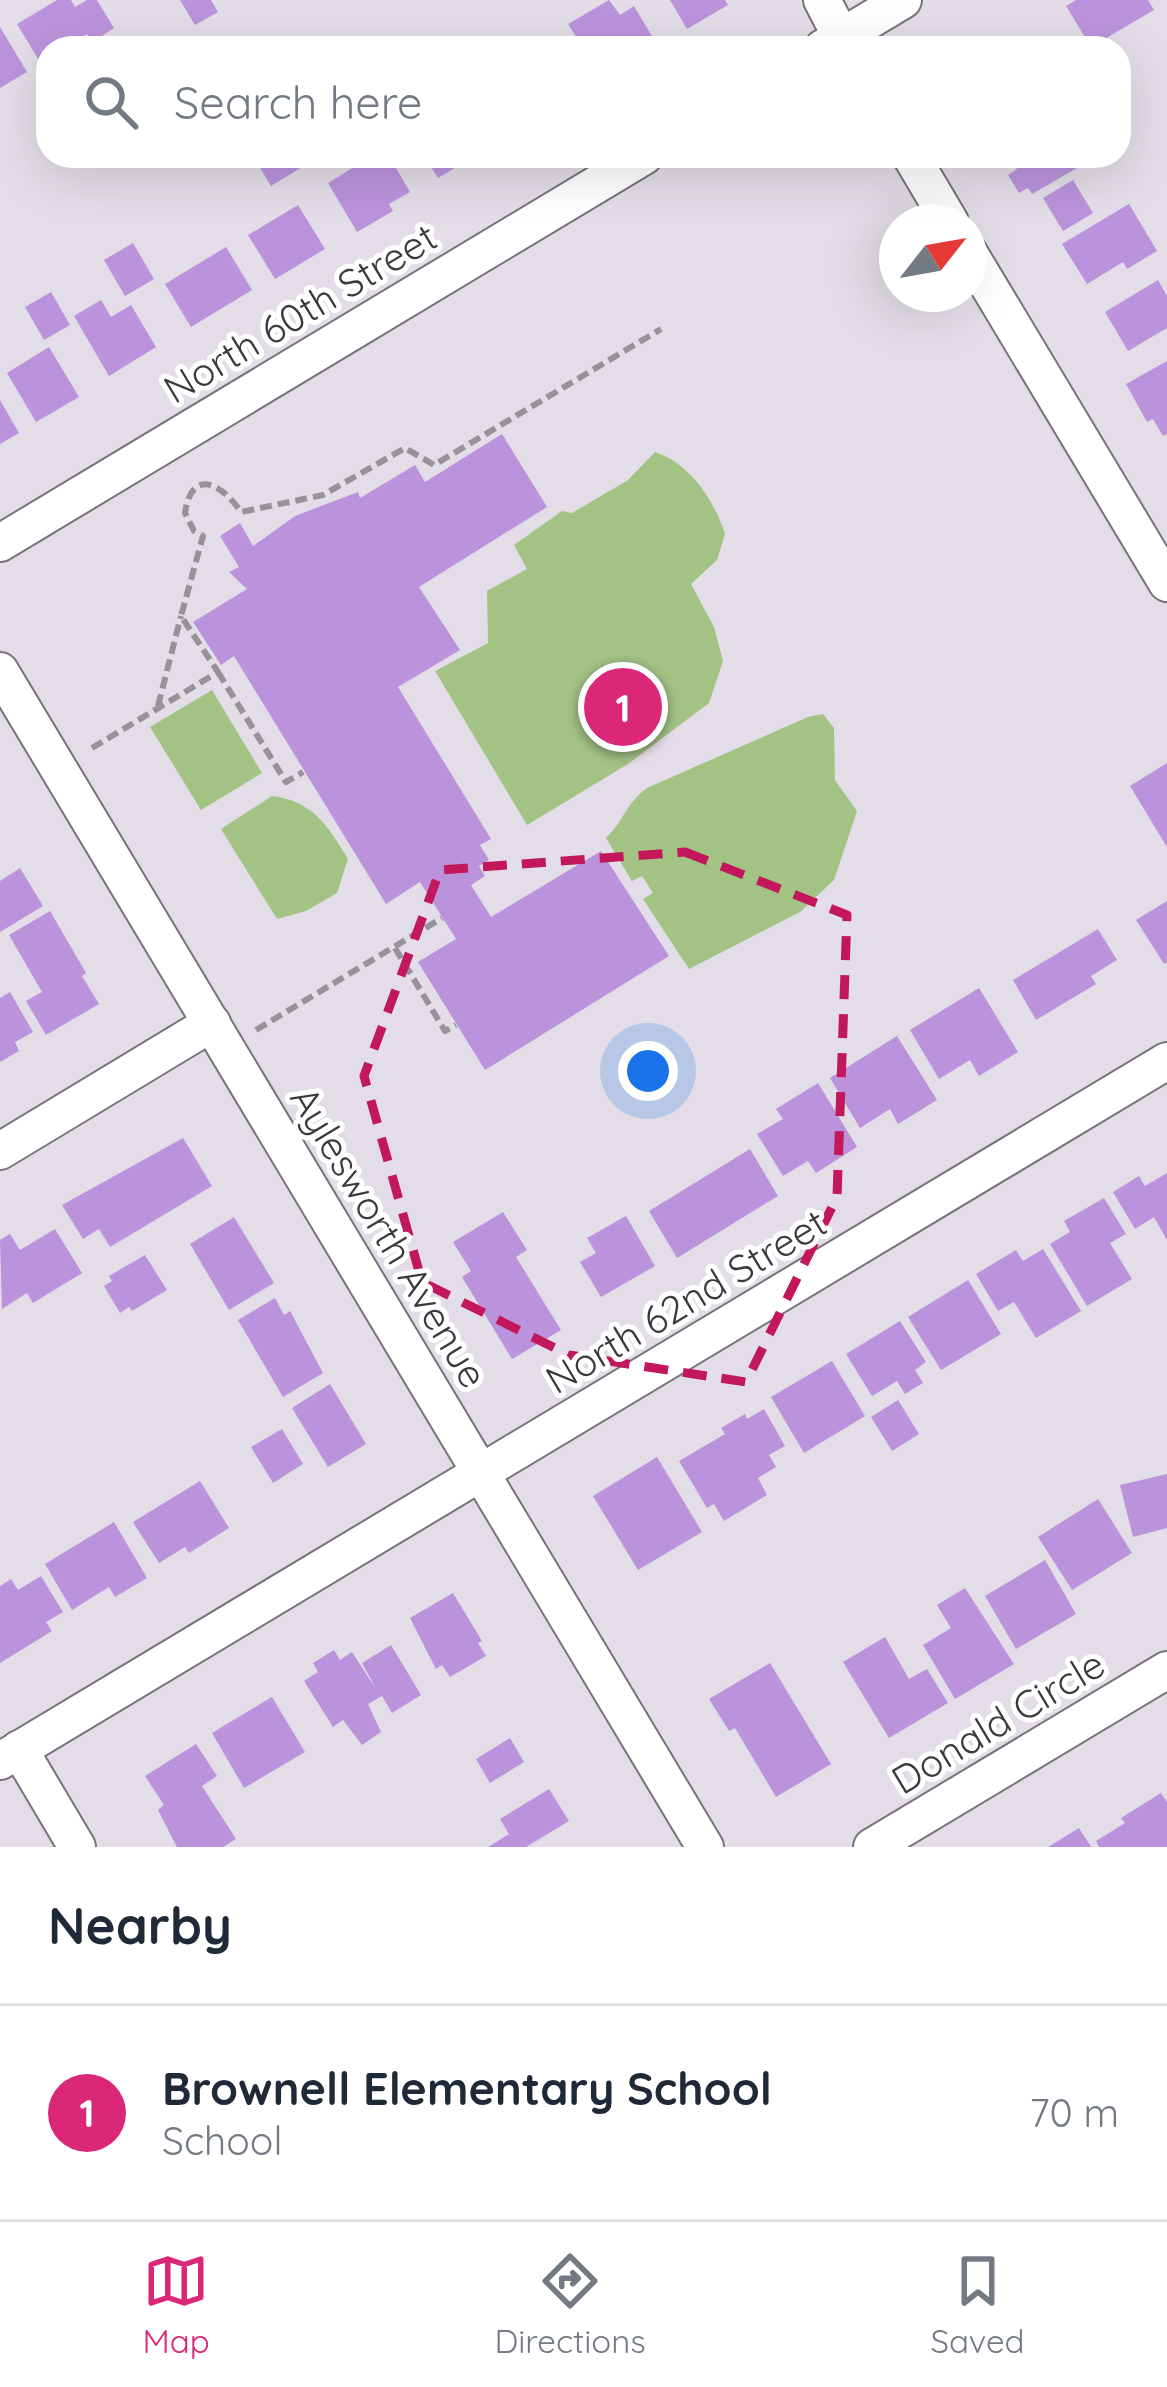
<!DOCTYPE html>
<html lang="en">
<head>
<meta charset="utf-8">
<style>
  :root { --surface:#fff; --page:#f2f2f3; --text:#1f2937; --muted:#747a83; --line:#e0e1e3; --accent:#db2777 }
  body { margin:0; font-family:Quicksand,sans-serif; background:var(--page); color:var(--text) }
  .compass { position:absolute; left:879px; top:204px; width:108px; height:108px; border-radius:50%; background:var(--surface); box-shadow:0 12px 48px #0002; rotate:59deg }
  .you { position:absolute; left:648px; top:1071px; width:42px; height:42px; margin:-30px; border:9px solid #fff; border-radius:50%; background:#1a73e8; box-shadow:0 0 0 18px #1a73e833 }
  .badge { display:grid; place-items:center; width:78px; height:78px; border-radius:50%; background:var(--accent); color:#fff; font-size:39px; font-weight:700 }
  .pin { position:absolute; translate:-50% -50%; border:6px solid #fff; box-shadow:0 3px 12px #0006 }
  .list { margin:0; padding:0; list-style:none }
  h2 { display:flex; justify-content:space-between; align-items:center; height:156px; margin:0; padding:0 48px; font-size:51px }
  h2 small { font-size:39px; font-weight:400; color:var(--muted) }
  .list li { display:grid; grid-template-columns:78px 1fr auto; gap:36px; align-items:center; box-sizing:border-box; height:216px; padding:0 48px; border-top:3px solid var(--line) }
  .list b { display:block; font-size:45px; white-space:nowrap }
  .list p { margin:0; font-size:39px; white-space:nowrap; color:var(--muted) }
  .list em { font-size:39px; font-style:normal; color:var(--muted) }
  .icon { flex:none; width:66px; height:66px; fill:none; stroke:currentColor; stroke-width:2; stroke-linecap:round; stroke-linejoin:round }
  .map { position:relative; flex:none; width:1167px; height:1847px; overflow:hidden }
  .search { position:absolute; background:var(--surface); box-shadow:0 12px 48px #0002; left:36px; right:36px; top:36px; height:132px; display:flex; align-items:center; gap:30px; box-sizing:border-box; padding:0 42px; border-radius:36px; color:var(--muted); font-size:45px }
  .sheet { height:372px; background:var(--surface) }
  nav { display:flex; justify-content:space-around; align-items:center; box-sizing:border-box; height:168px; border-top:3px solid var(--line); background:var(--surface); font-size:33px; color:var(--muted) }
  nav a { display:grid; justify-items:center; gap:6px }
  nav .on { color:var(--accent) }
  .map>svg:first-child { display:block }
</style>
</head>
<body>
<div class="map">
<svg width="1167" height="1847" viewBox="0 0 1167 1847">
  <rect width="100%" height="100%" fill="#e2dde6"/>
  <g fill="#a3c385">
    <path d="M655,452c35,12 58,46 70,82l-8,26 -26,24 23,43 9,34 -14,42 -81,61 -101,61 -92,-154 53,-28 -1,-52 40,-22 -13,-24 48,-34 10,2 56,-33z"/>
    <path d="M212,690l50,83 -61,37 -51,-83z"/>
    <path d="M823,714l11,14 1,52 22,31 -23,69 -34,32 -111,57 -46,-70 10,-6 -11,-17 -10,5 -26,-43c17,-16 21,-36 41,-50l161,-71z"/>
    <path d="M272,796c41,5 56,30 76,63l-11,34 -31,18 -29,8 -56,-90z"/>
  </g>
  <g fill="#bb93dc">
    <path d="M57,0h14l4,7 12,-7h10l17,28 -22,14 -5,-8 -24,14h-15v9l-8,5 -23,-38z"/>
    <path d="M180,0h31l7,12 -23,13z"/>
    <path d="M609,0l11,15 14,-9 25,42h-76l-15,-24z"/>
    <path d="M670,0h55l3,5 -41,24z"/>
    <path d="M1076,0h72l6,10 -63,37 -25,-41z"/>
    <path d="M0,27l27,45 -27,16z"/>
    <path d="M253,156h49l5,8 -36,22z"/>
    <path d="M372,156h17l21,36 -21,12 4,7 -36,21 -29,-49z"/>
    <path d="M424,156h51l-37,22z"/>
    <path d="M1009,156h61l7,12 -45,26 -4,-6 -9,5 -11,-18 9,-6z"/>
    <path d="M1073,180l20,33 -30,18 -20,-33z"/>
    <path d="M1129,204l28,47 -30,18 -4,-7 -36,22 -25,-40z"/>
    <path d="M298,205l27,44 -50,30 -27,-44z"/>
    <path d="M133,243l21,36 -29,17 -21,-36z"/>
    <path d="M226,247l26,43 -61,37 -26,-43z"/>
    <path d="M1158,280l9,16v32l-39,23 -23,-39z"/>
    <path d="M51,292l19,33 -26,15 -19,-33z"/>
    <path d="M101,300l10,17 20,-12 25,42 -47,29 -35,-60z"/>
    <path d="M49,347l30,50 -43,25 -29,-49z"/>
    <path d="M1167,361v73l-4,2 -10,-17 -6,3 -21,-38z"/>
    <path d="M0,400l19,33 -19,11z"/>
    <path d="M502,434l45,73 -128,80 41,63 -62,37 93,152 -11,6 9,15 -10,6 6,10 -14,9 20,32 110,-66 68,105 -184,114 -67,-108 38,-23 -36,-57 -34,22 -152,-248 -13,9 -28,-43 54,-33 -18,-17 10,-5 -19,-31 20,-13 13,23 42,-30 63,-24 2,6 55,-33 10,17z"/>
    <path d="M1167,763v84l-37,-61z"/>
    <path d="M20,868l23,38 -43,26v-51z"/>
    <path d="M1167,901v61l-3,2 -28,-44z"/>
    <path d="M50,911l36,62 -4,3 17,28 -53,31 -20,-34 16,-9 -33,-57z"/>
    <path d="M1098,929l19,31 -26,16 5,8 -60,36 -23,-40z"/>
    <path d="M979,988l39,64 -39,24 -9,-16 -31,19 -29,-49z"/>
    <path d="M10,992l23,40 -18,10 4,9 -19,11v-64z"/>
    <path d="M897,1036l40,64 -39,24 -8,-15 -30,19 -30,-50z"/>
    <path d="M818,1083l39,64 -41,26 -8,-12 -25,15 -26,-42 26,-15 -7,-10z"/>
    <path d="M183,1138l29,48 -102,61 -11,-18 -16,10 -21,-34z"/>
    <path d="M750,1149l28,47 -101,62 -28,-47z"/>
    <path d="M1167,1173v67l-13,-23 -19,12 -22,-37 26,-16 6,10z"/>
    <path d="M1104,1198l22,36 -16,9 22,36 -45,27 -37,-62 20,-12 -6,-11z"/>
    <path d="M503,1212l24,38 -11,7 45,73 -49,29 -50,-82 9,-6 -18,-29z"/>
    <path d="M626,1216l29,50 -54,31 -21,-35 16,-9 -9,-15z"/>
    <path d="M234,1217l40,66 -45,27 -39,-66z"/>
    <path d="M55,1229l27,44 -49,30 -6,-10 -25,16 -2,-69 10,-6 10,16z"/>
    <path d="M1043,1249l38,62 -45,27 -22,-36 -16,9 -22,-37 40,-24 7,11z"/>
    <path d="M145,1255l22,35 -35,21 -3,-4 -9,6 -16,-27 8,-5 -3,-5z"/>
    <path d="M968,1280l33,54 -60,36 -33,-53z"/>
    <path d="M275,1298l9,17 6,-4 33,62 -40,24 -45,-77z"/>
    <path d="M900,1321l26,41 -11,8 8,13 -18,11 -8,-13 -25,15 -26,-42z"/>
    <path d="M832,1361l33,55 -61,37 -33,-56z"/>
    <path d="M330,1384l36,60 -38,23 -36,-59z"/>
    <path d="M898,1400l21,34 -27,17 -21,-34z"/>
    <path d="M764,1409l21,37 -16,9 7,12 -18,11 9,17 -43,26 -10,-17 -7,4 -28,-47 46,-27 -4,-6 24,-14 2,5z"/>
    <path d="M282,1429l21,35 -30,19 -22,-36z"/>
    <path d="M657,1457l45,75 -64,38 -45,-74z"/>
    <path d="M1167,1474v54l-34,9 -13,-52z"/>
    <path d="M200,1481l29,47 -40,25 -4,-6 -26,16 -26,-41z"/>
    <path d="M1098,1499l34,54 -60,37 -34,-53z"/>
    <path d="M114,1522l33,56 -32,19 -6,-10 -37,23 -27,-46z"/>
    <path d="M1045,1560l31,54 -60,35 -31,-53z"/>
    <path d="M41,1576l22,36 -17,10 6,9 -52,32v-77l11,-7 7,11z"/>
    <path d="M965,1588l49,76 -59,35 -32,-54 28,-17 -14,-23z"/>
    <path d="M453,1593l29,48 -4,2 8,13 -36,21 -8,-12 -6,4 -26,-51z"/>
    <path d="M885,1637l24,42 18,-10 21,34 -59,35 -46,-76z"/>
    <path d="M391,1645l30,50 -29,18 -10,-17 -14,8 13,28 -19,13 -19,-25 -10,7 -29,-46 14,-9 -5,-9 21,-13 6,10 12,-8 24,37 -14,-26z"/>
    <path d="M770,1663l61,101 -55,33 -41,-69 -6,3 -20,-32z"/>
    <path d="M272,1697l33,55 -61,36 -32,-55z"/>
    <path d="M510,1738l14,24 -34,21 -14,-24z"/>
    <path d="M196,1744l21,32 -15,10 34,53 -13,8h-46l-19,-37 6,-5 -19,-29z"/>
    <path d="M549,1789l20,32 -43,26h-38l21,-13 -9,-15z"/>
    <path d="M1161,1793l6,9v45h-68l-3,-6 29,-18 -4,-5z"/>
    <path d="M1079,1828l12,19h-43z"/>
  </g>
  <g fill="none" stroke-linecap="round" stroke-linejoin="round">
    <defs>
      <g id="minor">
        <path d="M822,0l25,48"/>
        <path d="M823,48l80,-48"/>
        <path d="M911,156l39,66"/>
        <path d="M969,253l198,330"/>
        <path d="M0,543l644,-387"/>
        <path d="M0,671l705,1176"/>
        <path d="M0,1151l212,-128"/>
        <path d="M19,1749l58,98"/>
        <path d="M0,1761l1167,-700"/>
        <path d="M872,1847l295,-177"/>
      </g>
    </defs>
    <use href="#minor" stroke="#77737a" stroke-width="40"/>
    <g stroke="#959298" stroke-width="6" stroke-dasharray="12 6" stroke-linecap="butt">
      <path d="M218,672l68,110 17,-10"/>
      <path d="M158,706l23,-90"/>
      <path d="M92,748l126,-76 -37,-56 22,-80 -9,-5 -9,-18c7,-47 38,-28 56,-1l82,-17 82,-47 29,17 227,-136"/>
      <path d="M395,948l50,83 11,-6"/>
      <path d="M256,1030l186,-112"/>
    </g>
    <use href="#minor" stroke="#fff" stroke-width="36"/>
  </g>
  <path fill="none" stroke="#c2185b" stroke-width="9" stroke-dasharray="24 15" stroke-linejoin="round" d="M685,852l162,63 -10,282 -91,185 -177,-27 -147,-73 -58,-206 76,-206z"/>
  <g text-anchor="middle" stroke-width="10" stroke-linejoin="round" paint-order="stroke">
    <g font-size="39" fill="#3b393d" stroke="#fff">
      <text transform="translate(300 313) rotate(-31)" y="14">North 60th Street</text>
      <text transform="translate(389 1237) rotate(59)" y="14">Aylesworth Avenue</text>
      <text transform="translate(686 1301) rotate(-31)" y="14">North 62nd Street</text>
      <text transform="translate(998 1722) rotate(-31)" y="14">Donald Circle</text>
    </g>
  </g>
</svg>
<svg class="compass" viewBox="-18 -18 36 36"><path d="M0-13l5 13h-10z" fill="#e53935"/><path d="M0 13l5-13h-10z" fill="#747a83"/></svg>
<div class="you"></div>
<div class="pin badge" style="left:623px;top:707px">1</div>
<div class="search"><svg class="icon" aria-label="search" viewBox="0 0 24 24"><circle cx="10" cy="10" r="6"/><path d="M15 15l6 6"/></svg>Search here</div>
</div>
<section class="sheet">
<h2>Nearby<small></small></h2>
<ul class="list">
<li><span class="badge">1</span><div><b>Brownell Elementary School</b><p>School</p></div><em>70 m</em></li>
</ul>
</section>
<nav>
<a class="on"><svg class="icon" aria-label="map" viewBox="0 0 24 24"><path d="M3 6l6-2 6 2 6-2v14l-6 2-6-2-6 2zM9 4v14M15 6v14"/></svg>Map</a>
<a><svg class="icon" aria-label="directions" viewBox="0 0 24 24"><path d="M12 3l9 9-9 9-9-9zM9 14v-3h6M13 9l2 2-2 2"/></svg>Directions</a>
<a><svg class="icon" aria-label="saved" viewBox="0 0 24 24"><path d="M7 4h10v16l-5-4-5 4z"/></svg>Saved</a>
</nav>
</body>
</html>
